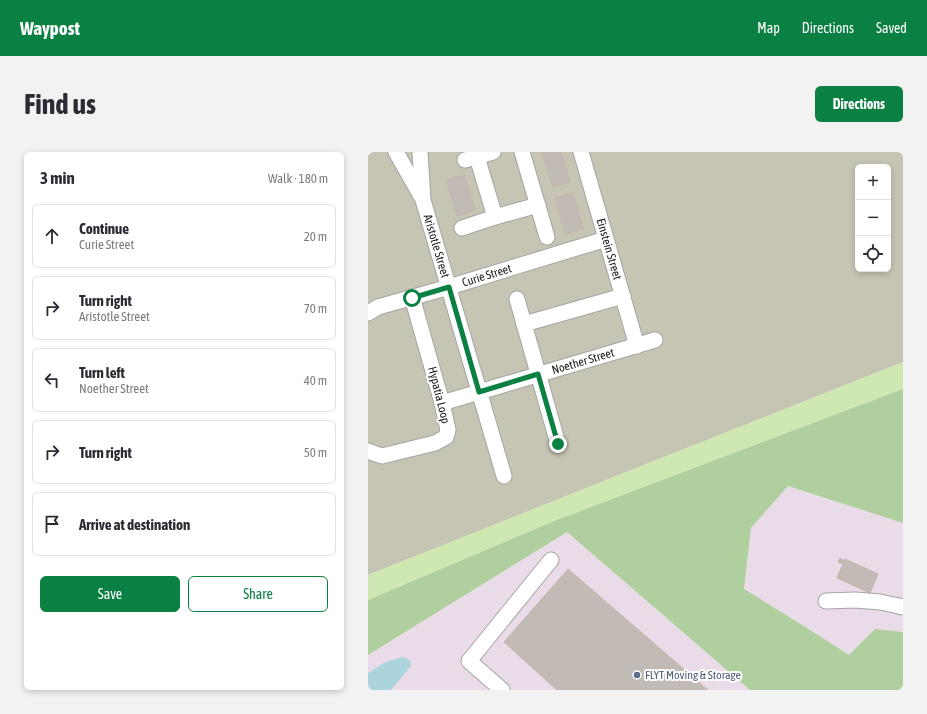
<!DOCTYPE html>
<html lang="en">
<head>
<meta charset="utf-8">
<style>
  :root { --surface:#fff; --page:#f2f2f3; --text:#2b2b33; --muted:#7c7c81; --line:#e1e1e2; --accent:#0b8043 }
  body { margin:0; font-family:"Asap Condensed",sans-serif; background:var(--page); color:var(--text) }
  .controls { position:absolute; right:12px; top:12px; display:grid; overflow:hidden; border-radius:6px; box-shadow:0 2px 6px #0003 }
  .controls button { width:36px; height:36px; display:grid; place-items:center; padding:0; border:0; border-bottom:1px solid var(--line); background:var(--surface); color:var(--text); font:20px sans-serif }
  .stop { position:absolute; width:12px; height:12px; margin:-9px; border:3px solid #0b8043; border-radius:50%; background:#fff }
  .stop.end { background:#0b8043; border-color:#fff; box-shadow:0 1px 4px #0008 }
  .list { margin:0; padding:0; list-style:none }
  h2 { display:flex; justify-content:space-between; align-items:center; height:52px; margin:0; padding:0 16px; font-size:17px }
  h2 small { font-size:13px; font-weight:400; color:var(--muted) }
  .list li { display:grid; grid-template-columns:26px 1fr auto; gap:12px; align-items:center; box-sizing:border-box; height:64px; margin:0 8px 8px; padding:0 8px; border:1px solid var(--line); border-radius:6px }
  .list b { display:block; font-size:15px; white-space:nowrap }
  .list p { margin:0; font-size:13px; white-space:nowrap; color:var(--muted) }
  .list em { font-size:13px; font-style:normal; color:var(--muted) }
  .actions { display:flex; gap:8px; padding:12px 16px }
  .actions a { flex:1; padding:9px 0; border:1px solid var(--accent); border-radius:6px; text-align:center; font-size:14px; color:var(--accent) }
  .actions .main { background:var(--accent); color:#fff }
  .icon { flex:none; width:22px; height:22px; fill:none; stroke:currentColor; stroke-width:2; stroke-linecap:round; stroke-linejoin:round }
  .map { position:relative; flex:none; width:535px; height:538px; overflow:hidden; border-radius:6px }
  header { display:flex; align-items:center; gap:24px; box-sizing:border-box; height:56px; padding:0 20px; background:var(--accent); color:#fff }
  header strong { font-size:19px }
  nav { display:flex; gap:22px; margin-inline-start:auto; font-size:14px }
  .intro { display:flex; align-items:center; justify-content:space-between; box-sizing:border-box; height:96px; padding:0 24px }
  h1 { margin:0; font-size:28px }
  .button { padding:10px 18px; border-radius:6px; background:var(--accent); color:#fff; font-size:14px; font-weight:700 }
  main { display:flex; gap:24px; padding:0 24px }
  aside { flex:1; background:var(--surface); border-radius:6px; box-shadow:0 2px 6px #0003 }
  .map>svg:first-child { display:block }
</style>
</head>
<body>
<header>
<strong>Waypost</strong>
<nav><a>Map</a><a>Directions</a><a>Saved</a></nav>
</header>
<div class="intro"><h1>Find us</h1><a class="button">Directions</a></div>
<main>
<aside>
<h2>3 min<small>Walk · 180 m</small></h2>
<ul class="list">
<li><svg class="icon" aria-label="ahead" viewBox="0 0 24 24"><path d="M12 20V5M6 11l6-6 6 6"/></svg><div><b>Continue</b><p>Curie Street</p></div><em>20 m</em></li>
<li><svg class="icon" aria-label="right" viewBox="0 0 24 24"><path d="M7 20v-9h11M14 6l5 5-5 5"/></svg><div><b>Turn right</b><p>Aristotle Street</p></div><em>70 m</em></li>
<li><svg class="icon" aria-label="left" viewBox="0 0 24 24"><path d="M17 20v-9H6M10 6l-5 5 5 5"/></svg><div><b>Turn left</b><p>Noether Street</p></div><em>40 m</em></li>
<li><svg class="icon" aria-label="right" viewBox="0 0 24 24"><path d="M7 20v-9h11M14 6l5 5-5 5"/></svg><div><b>Turn right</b></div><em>50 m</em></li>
<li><svg class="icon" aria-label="arrive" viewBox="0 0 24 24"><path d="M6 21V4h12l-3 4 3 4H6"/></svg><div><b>Arrive at destination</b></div></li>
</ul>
<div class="actions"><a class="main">Save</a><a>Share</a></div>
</aside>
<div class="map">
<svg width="535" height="538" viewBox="0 0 535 538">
  <rect width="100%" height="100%" fill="#f1eee9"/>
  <g fill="#eadbe8">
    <path d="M420,334l115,37v109l-28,-3 -26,26 -50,-32 -55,-33 7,-62z"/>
    <path d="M199,380l183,158h-382v-35z"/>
  </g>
  <path fill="#c6c5b4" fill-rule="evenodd" d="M0,0h535v210l-535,213zM490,15h30v102h-30z"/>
  <path fill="#cfe8b2" d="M535,210v27l-349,132 -186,79v-25z"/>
  <path fill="#afcf9f" d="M535,237v134l-115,-37 -37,42 -7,61 55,34 50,32 26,-26 28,3v58h-153l-183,-158 -199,123v-55l186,-79z"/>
  <path fill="#abd4dd" d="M34,505l5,1 4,4v4l-20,24h-23v-17l16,-10z"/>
  <g fill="#c2bab5" stroke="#c3b5ab">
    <path d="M174,0h19l9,30 -17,5z"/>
    <path d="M96,23l11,35 -18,6 -11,-36z"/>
    <path d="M205,41l10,36 -17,5 -11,-36z"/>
    <path d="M472,406l4,3 1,-2 33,15 -8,19 -33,-15 6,-14 -5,-2z"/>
    <path d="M200,417l140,121h-151l-53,-48z"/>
  </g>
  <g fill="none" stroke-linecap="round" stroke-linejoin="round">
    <defs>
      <g id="minor">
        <path d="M28,0l25,44"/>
        <path id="s1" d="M52,0l3,48 81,276"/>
        <path d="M154,0l25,85"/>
        <path id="s2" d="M213,0l56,194"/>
        <path d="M109,5l18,60"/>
        <path d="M97,8l28,-8"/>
        <path d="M94,76l33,-11 43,-12"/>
        <path d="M149,147l41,145"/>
        <path id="s3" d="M0,161l10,-6 71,-20 157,-48"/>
        <path d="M156,172l99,-28"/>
        <path id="s4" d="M74,251l213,-63"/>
        <path d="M0,299l5,2 9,3 53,-13 11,-6 2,-7 -6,-27 -30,-106"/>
        <path d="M458,449l29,-1 25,2 23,5"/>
        <path d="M134,538l-33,-29 82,-101"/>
      </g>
    </defs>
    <use href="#minor" stroke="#a5a5a5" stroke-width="17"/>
    <use href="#minor" stroke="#fff" stroke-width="15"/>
  </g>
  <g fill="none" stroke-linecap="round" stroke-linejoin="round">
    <path stroke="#0b8043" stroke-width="5" d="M44,146l37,-11 30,105 59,-18 20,70"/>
  </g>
  <circle fill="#5c6f8a" stroke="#fff" stroke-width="1.5" cx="269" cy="523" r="4"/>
  <g text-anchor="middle" stroke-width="4" stroke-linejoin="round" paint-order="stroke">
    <g font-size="12" fill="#212121" stroke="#fff">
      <text dy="4" stroke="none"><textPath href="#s1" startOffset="96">Aristotle Street</textPath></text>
      <text dy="4" stroke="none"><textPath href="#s2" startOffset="101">Einstein Street</textPath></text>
      <text dy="4" stroke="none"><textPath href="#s3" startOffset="125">Curie Street</textPath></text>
      <text dy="4" stroke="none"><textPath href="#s4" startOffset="147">Noether Street</textPath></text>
      <text transform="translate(71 243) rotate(76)" y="4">Hypatia Loop</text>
    </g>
    <g font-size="12" fill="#4e5e75" stroke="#fff" text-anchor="start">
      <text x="277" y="527">FLYT Moving &amp; Storage</text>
    </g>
  </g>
</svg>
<div class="controls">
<button>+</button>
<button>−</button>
<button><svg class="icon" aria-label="locate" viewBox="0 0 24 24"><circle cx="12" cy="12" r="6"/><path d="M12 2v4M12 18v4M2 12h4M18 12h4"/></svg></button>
</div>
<div class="stop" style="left:44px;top:146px"></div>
<div class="stop end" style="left:190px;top:292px"></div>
</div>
</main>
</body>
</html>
